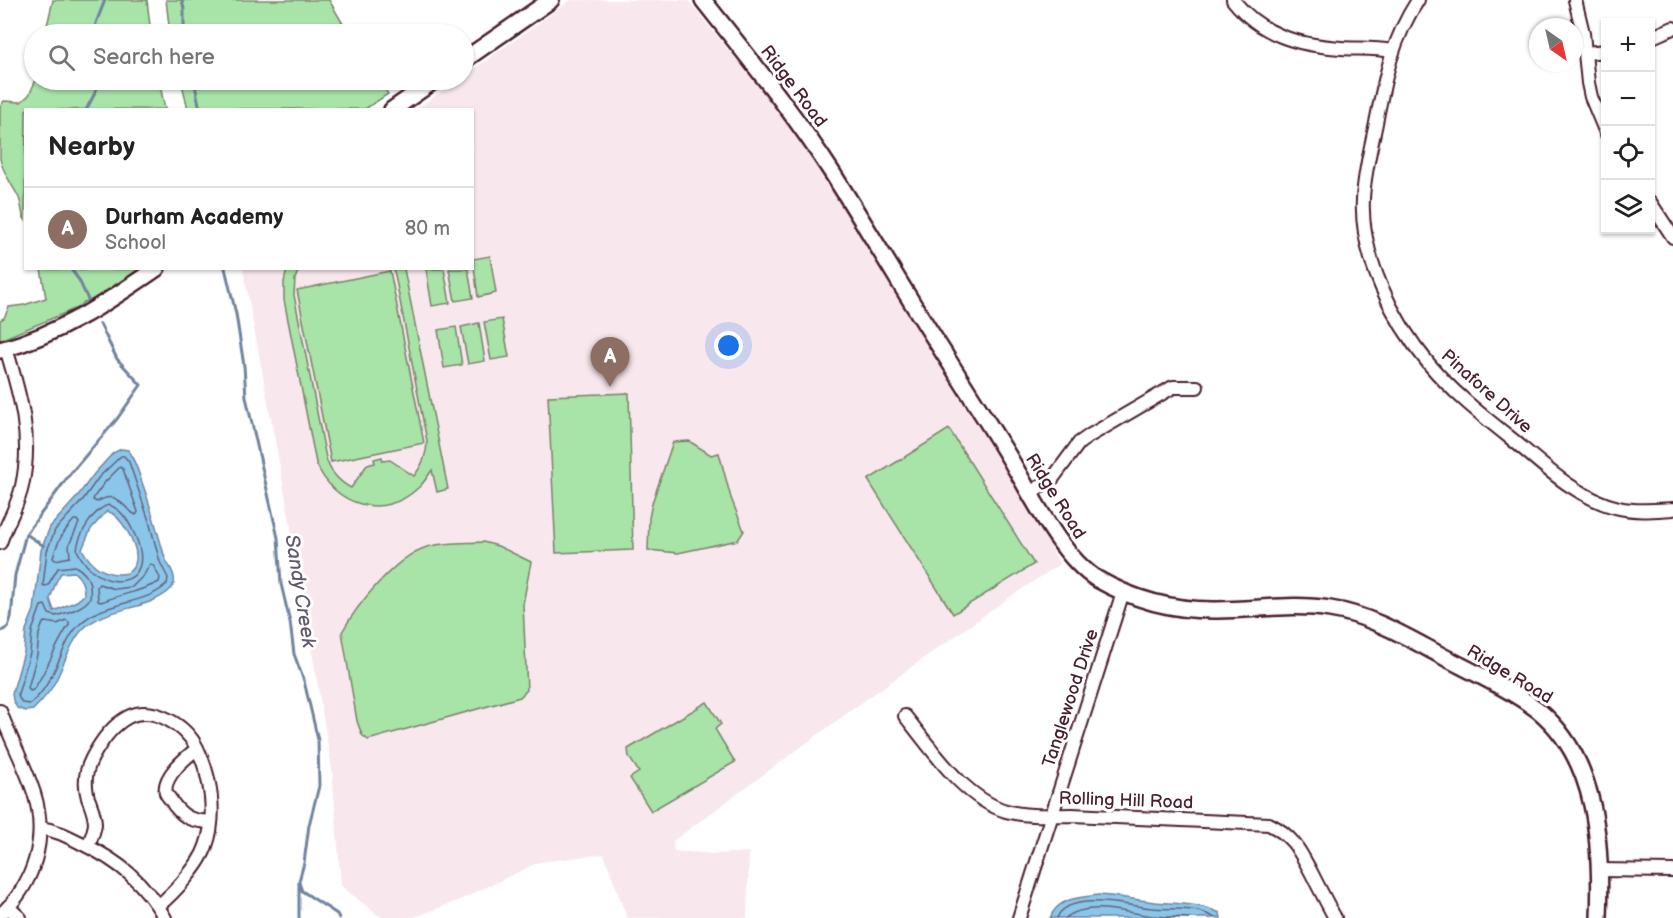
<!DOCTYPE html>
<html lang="en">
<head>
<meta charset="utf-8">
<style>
  :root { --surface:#fff; --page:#f2f2f2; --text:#222; --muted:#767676; --line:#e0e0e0; --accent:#db2777 }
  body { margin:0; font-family:"Balsamiq Sans",sans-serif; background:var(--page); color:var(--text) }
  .controls { position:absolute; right:18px; top:18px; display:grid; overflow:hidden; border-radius:0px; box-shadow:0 2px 4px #0004 }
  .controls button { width:54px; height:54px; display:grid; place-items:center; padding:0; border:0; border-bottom:2px solid var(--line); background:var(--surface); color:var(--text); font:30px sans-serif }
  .compass { position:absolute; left:1529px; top:18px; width:54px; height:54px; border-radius:50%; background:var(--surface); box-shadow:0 2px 4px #0004; rotate:146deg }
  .you { position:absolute; left:729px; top:346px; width:21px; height:21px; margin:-15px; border:4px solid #fff; border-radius:50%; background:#1a73e8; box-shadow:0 0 0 9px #1a73e833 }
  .badge { display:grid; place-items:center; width:39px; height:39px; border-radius:50%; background:var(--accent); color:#fff; font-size:20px; font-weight:700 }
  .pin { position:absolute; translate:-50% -50px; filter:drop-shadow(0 2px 3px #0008) }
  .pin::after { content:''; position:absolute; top:32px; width:21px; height:18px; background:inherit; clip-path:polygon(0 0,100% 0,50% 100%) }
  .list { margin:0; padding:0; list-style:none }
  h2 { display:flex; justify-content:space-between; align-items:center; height:78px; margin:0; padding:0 24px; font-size:26px }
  h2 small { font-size:20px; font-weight:400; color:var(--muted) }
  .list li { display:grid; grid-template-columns:39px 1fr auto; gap:18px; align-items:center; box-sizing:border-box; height:84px; padding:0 24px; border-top:2px solid var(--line) }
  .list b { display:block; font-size:22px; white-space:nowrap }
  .list p { margin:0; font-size:20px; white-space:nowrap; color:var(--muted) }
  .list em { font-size:20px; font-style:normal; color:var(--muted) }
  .icon { flex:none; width:33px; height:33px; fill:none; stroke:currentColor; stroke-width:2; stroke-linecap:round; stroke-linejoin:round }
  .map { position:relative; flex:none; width:1673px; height:918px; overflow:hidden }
  .search { position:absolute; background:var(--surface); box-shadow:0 2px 4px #0004; left:24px; top:24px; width:450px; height:66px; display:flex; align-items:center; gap:15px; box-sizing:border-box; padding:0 21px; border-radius:33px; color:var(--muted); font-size:22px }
  .panel { position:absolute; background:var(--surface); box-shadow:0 2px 4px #0004; left:24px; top:108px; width:450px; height:162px; border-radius:0px }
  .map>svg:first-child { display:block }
</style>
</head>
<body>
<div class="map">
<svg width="1673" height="918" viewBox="0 0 1673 918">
  <rect width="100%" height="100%" fill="#fff"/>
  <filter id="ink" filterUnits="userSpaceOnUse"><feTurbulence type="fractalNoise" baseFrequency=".0167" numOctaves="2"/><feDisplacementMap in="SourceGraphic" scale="12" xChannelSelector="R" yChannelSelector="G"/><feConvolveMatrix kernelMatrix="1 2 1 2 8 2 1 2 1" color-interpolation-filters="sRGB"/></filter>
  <g filter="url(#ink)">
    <path fill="#f8e8ee" d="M571,0h117l109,134 66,100 180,299 17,31 -50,33 -149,106 -188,138 1,10 41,3 34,-2 -2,66h-120l-23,-64 -65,8 -79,38 -48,18h-30l-41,-32 -9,-117 -45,-264 -44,-236 229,-1v-158l-56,-1 42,-29h6v-4z"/>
    <g fill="#a8e3a8" stroke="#79816a" stroke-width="1.5">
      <path d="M53,0h94l4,34h-106z"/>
      <path d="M166,0h163l20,34h-179z"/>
      <path d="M36,80h123l6,29 -139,1 -1,110c-4,-7 -3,-15 -6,-22 -6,-12 -17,-27 -19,-39 0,-15 0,-36 0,-52l4,-6 17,1 8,-7z"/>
      <path d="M181,80h198l9,14 -23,15h-177z"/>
      <path d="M490,256l6,37 -18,4 -5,-38z"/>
      <path d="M41,269h102l-45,30 -14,3 -7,6 -77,32v-20l4,-2 5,-11 15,-2 22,-7z"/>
      <path d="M287,269h12l-4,10 -1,16 32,163c4,14 12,23 25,30l16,-23 8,-2 -1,-4 8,-2 1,4 7,-1 24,16c9,-11 13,-21 13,-35l-32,-166 -2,-6h11l44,220 -11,3 -5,-22c-4,6 -8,13 -14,18 -35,33 -84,18 -102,-25l-32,-163v-18z"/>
      <path d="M426,269h18l6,34 -18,3z"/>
      <path d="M449,269h19l5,29 -18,3z"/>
      <path d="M390,271l34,172 -93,19 -34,-172z"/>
      <path d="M502,319l7,38 -18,3 -7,-38z"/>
      <path d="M479,323l6,38 -17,3 -7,-37z"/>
      <path d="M456,327l6,38 -18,3 -6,-38z"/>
      <path d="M629,393l4,157 -77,3 -8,-157z"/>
      <path d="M949,429l85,135 -81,50 -85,-134z"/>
      <path d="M689,441l22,14 8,-2 12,45 13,33 -6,9 -60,13 -30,-3 1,-32 3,-15 21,-61z"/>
      <path d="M483,542l15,4 33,16 -8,42 4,86 -7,7 -152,43 -6,-5 -5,-14 -15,-89c15,-27 54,-76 85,-85 18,-5 37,-4 56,-5z"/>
      <path d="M707,702l14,22 -6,5 20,33 -84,49 -21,-33 9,-6 -10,-15 -1,-8z"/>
    </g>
    <g fill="#8ac6ea" stroke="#70839e" stroke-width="1.5" fill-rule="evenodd">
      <path d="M121,449l7,1c8,12 11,24 16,38 8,23 14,46 21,70 2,6 9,13 9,20 1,5 -1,9 -4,12 -23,21 -63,16 -87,39 -13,14 -19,36 -28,53 -5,10 -14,20 -22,28l-8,1 -8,-3 -4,-8 -1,-6 12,-42 2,-22 8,-20 7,-60 9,-23 27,-30 17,-23 19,-21zM107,511c14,4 31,34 29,49 -1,6 -4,9 -8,13 -20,4 -36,-5 -46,-24l9,-20zM74,572c8,7 10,13 10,23l-7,6 -23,10 -4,-12 6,-17 5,-9z"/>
      <path d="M1098,895c20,1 38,5 57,7 22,2 44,1 65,11l1,5h-171c8,-21 30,-20 48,-23z"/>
    </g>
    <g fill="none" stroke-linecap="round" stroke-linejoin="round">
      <g stroke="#646277" stroke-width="1.5">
        <path d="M121,456h3l5,6 20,59 11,41 8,16 -1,6c-22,22 -64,16 -88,41 -7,7 -11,15 -15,24 -9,20 -17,41 -34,55l-8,-1 -3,-5 -1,-4 12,-41 2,-22 9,-25 4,-1 4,9 7,2c9,-3 29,-8 34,-18 1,-3 0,-10 0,-14 -2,-8 -8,-14 -15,-18l-17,2 -10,17 -3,1 -2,-1 4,-34 8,-21 27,-29 17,-24z"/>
        <path d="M120,467l3,2 15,43 -2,3c-14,-7 -18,-26 -39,-13l-4,-2 1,-3 11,-15z"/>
        <path d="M109,505c12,4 19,15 24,26 30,60 -36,65 -56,19 1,-14 17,-42 32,-45z"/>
        <path d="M74,520h3l2,3 -10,22 1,12 -15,3 -2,-2c4,-16 10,-26 21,-38z"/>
        <path d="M150,564l3,1 7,13 -1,4c-19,10 -38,12 -58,20l-3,-1 -1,-14 2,-3 16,5 17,-2 12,-12z"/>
        <path d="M66,620l3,2v3c-14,20 -21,45 -36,65l-3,1 -2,-3 9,-33 2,-21 4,-11 3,-1 11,2z"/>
        <path d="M1057,918c11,-28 73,-12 95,-10 21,2 45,-2 63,10"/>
        <path d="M1065,918c22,-18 63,-5 87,-2 13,1 26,1 38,2"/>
      </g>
      <g stroke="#70839e" stroke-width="3">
        <path d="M182,0l2,9v25"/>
        <path d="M94,34l2,-11 9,-23"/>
        <path d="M194,80l6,30"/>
        <path d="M86,110l9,-17 5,-13"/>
        <path d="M70,268l9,12 10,22"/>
        <path d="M225,268l11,46 8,52 2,31 32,141 3,46 9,38 4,32 10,27 14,59 1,46 -10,39 -5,38 -5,18v37"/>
        <path d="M26,534l18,12"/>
        <path d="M0,632l8,-5 3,-9 4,-43 11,-41 44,-60 47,-55 24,-34 -24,-26 -17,-35"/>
        <path d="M299,883l3,8 35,23 2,4"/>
      </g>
      <defs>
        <g id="minor">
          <path d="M1233,0c28,35 64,45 108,48 17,1 34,0 51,3"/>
          <path d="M1418,0c-26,40 -33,77 -42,123 -5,25 -12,51 -13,76 -3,57 30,122 66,165 24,29 55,53 84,76 31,26 65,59 106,68 17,4 36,2 54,1"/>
          <path d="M1575,0l8,33 5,50 3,14 15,36"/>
          <path d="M1650,38l23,-10"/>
          <path d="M1586,53l20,-2"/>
          <path d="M1650,202l23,35"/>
          <path d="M1030,493l23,-15 26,-35 10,-7 84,-49h24"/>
          <path d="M0,543c6,-19 18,-37 22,-57 11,-49 -2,-91 -16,-138"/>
          <path d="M0,711c10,27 25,54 34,82 14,44 1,91 -34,122"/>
          <path d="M905,716c27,33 58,82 101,95 21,6 45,4 66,4l197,9c24,12 30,26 42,48 8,16 16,31 24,46"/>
          <path d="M197,749c-11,8 -35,28 -31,44 2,4 6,8 8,12 11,14 19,16 37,17"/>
          <path d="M40,828c16,2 29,9 43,16 37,18 61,38 82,74"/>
          <path d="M88,846c3,-7 6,-14 7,-22 0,-9 -4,-18 -7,-26 -4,-14 -3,-27 4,-40 8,-15 21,-33 36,-41 25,-13 58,9 69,31 14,28 20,68 9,98 -6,19 -33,48 -48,60"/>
          <path d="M1599,870l74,1"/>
          <path d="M8,907l12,11"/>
          <path d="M1019,918l104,-326"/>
        </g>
        <g id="tertiary">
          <path d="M703,0c45,57 91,113 130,174 24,38 47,76 70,114 33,54 68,107 101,161 24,38 55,107 93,130 37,21 78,32 121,31 37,0 75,-7 112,-1 41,6 80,30 116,49 29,15 67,33 92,52 60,49 64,136 61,208"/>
          <path d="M464,60l87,-60"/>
          <path d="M392,110l43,-30"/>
          <path d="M0,350c61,-16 106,-47 157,-82"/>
        </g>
      </defs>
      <use href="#minor" stroke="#4a1f2b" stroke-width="16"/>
      <use href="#tertiary" stroke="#4a1f2b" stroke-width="20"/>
      <use href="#minor" stroke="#fff" stroke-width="12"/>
      <use href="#tertiary" stroke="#fff" stroke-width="15"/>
    </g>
  </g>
  <g text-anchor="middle" stroke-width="6" stroke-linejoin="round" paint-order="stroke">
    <g font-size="18" fill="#4a1f2b" stroke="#fff">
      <text transform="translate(794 86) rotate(53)" y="6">Ridge Road</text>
      <text transform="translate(1487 391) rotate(42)" y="6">Pinafore Drive</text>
      <text transform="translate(1056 496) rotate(58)" y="6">Ridge Road</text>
      <text transform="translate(1510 674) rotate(31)" y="6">Ridge Road</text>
      <text transform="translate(1070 698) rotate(-72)" y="6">Tanglewood Drive</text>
      <text transform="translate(1126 800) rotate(2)" y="6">Rolling Hill Road</text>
    </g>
    <g font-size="20" font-style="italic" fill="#60596e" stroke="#fff">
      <text transform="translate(301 591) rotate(81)" y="7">Sandy Creek</text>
    </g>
  </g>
</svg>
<div class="controls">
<button>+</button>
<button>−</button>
<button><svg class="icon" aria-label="locate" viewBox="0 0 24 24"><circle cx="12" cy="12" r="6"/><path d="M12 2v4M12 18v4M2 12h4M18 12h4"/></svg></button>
<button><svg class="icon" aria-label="layers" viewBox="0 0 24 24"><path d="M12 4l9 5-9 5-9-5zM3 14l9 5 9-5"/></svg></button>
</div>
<svg class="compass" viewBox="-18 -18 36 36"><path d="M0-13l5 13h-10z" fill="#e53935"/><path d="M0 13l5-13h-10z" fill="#767676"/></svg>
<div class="you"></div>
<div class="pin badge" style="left:610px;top:387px;background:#8d6e63">A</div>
<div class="search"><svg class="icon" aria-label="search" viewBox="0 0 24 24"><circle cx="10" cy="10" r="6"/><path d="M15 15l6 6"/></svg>Search here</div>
<section class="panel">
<h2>Nearby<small></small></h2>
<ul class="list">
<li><span class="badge" style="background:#8d6e63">A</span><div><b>Durham Academy</b><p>School</p></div><em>80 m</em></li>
</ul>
</section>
</div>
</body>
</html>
